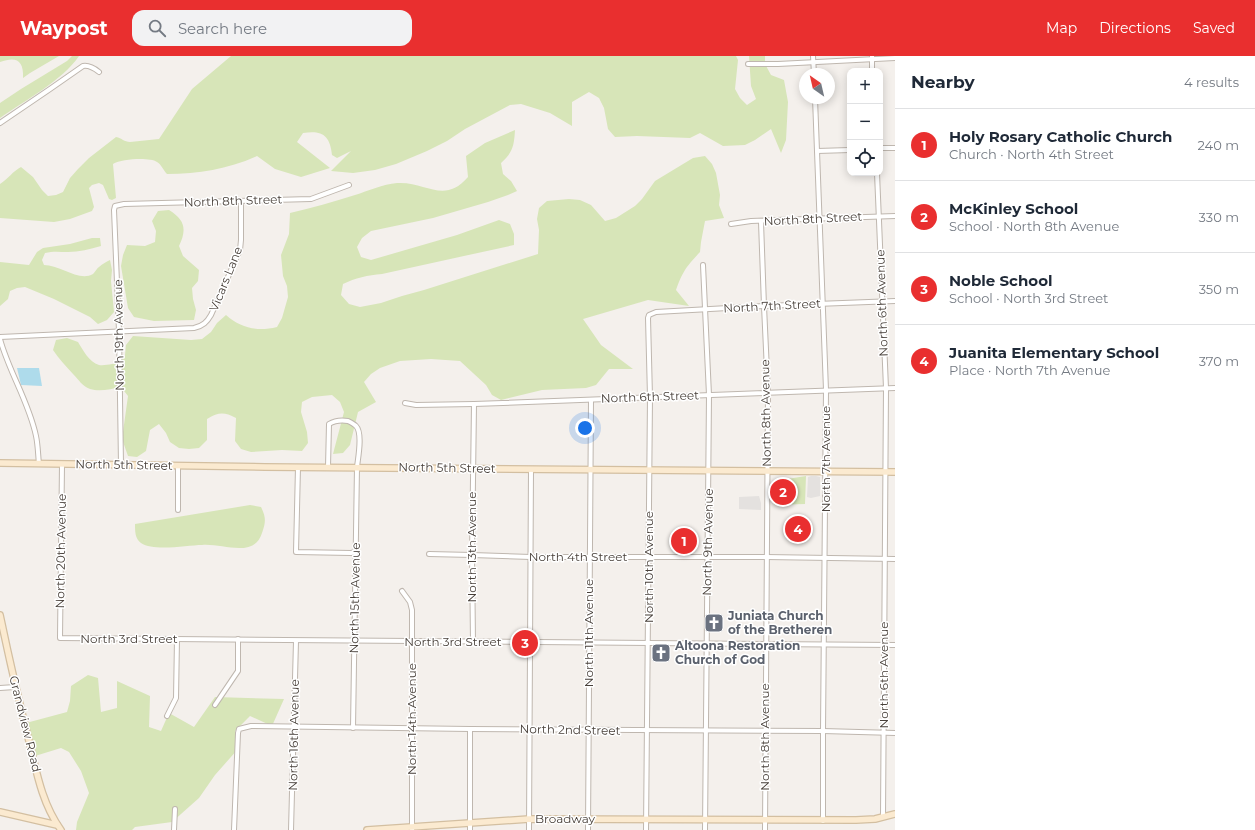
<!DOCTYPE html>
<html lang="en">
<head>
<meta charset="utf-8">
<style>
  :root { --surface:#fff; --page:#f2f2f3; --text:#1f2937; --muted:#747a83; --line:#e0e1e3; --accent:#e92f2f }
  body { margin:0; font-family:Montserrat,sans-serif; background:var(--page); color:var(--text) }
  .controls { position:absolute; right:12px; top:12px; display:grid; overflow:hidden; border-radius:8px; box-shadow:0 2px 10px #0003 }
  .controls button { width:36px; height:36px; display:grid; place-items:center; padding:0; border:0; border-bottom:1px solid var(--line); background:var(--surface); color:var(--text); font:20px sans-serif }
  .compass { position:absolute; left:799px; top:12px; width:36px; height:36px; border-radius:50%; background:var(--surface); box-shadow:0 2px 10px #0003; rotate:326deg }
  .you { position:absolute; left:585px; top:372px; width:14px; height:14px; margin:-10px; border:3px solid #fff; border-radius:50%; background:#1a73e8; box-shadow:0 0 0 6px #1a73e833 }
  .badge { display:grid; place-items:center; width:26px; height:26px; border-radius:50%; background:var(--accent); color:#fff; font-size:13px; font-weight:700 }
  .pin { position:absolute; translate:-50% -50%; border:2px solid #fff; box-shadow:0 1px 4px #0006 }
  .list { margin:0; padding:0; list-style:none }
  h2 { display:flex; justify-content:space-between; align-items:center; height:52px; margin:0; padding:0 16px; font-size:17px }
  h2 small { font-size:13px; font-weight:400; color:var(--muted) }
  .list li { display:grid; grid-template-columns:26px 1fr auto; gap:12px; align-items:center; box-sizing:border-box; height:72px; padding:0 16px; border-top:1px solid var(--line) }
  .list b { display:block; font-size:15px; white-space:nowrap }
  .list p { margin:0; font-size:13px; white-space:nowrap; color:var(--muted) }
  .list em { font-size:13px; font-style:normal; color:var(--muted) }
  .icon { flex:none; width:22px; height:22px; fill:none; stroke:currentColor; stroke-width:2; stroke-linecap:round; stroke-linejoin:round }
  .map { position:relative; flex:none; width:895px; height:774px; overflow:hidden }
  header { display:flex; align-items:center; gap:24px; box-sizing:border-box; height:56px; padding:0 20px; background:var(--accent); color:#fff }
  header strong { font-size:19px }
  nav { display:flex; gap:22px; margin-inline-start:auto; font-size:14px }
  .search { width:280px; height:36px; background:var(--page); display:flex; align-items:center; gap:10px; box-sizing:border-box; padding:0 14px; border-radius:12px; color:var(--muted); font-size:15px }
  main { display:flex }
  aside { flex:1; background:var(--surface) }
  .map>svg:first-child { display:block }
</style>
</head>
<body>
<header>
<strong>Waypost</strong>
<div class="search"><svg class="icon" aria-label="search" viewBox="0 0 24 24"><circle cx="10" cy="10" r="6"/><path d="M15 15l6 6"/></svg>Search here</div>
<nav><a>Map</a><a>Directions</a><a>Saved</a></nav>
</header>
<main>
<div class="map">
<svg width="895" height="774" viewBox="0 0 895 774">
  <rect width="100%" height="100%" fill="#f4f0ec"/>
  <g fill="#d7e5b8">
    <path d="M0,0h59l-29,17 -7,5c1,-18 -7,-22 -23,-16z"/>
    <path d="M72,0h7c-16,24 -55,45 -79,62v-15l21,-14 46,-28z"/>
    <path d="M231,0h505l2,4 -3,29 5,9 7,7 9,-6 -5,-13 -2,-30h16v8l6,11 13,5 4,22 -2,38 -5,13 -10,-24 -16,11 -10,5 -22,1 -23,-13 -10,5 -53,-2 -22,1 -7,-8 -4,-21 -5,-10 -10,-6 -17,10v24l-22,-13 -29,-9 -11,1 -45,24 -18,12 -20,10 -31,13 -21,6 -22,3 -22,-2 20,-20 -14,7 -5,-3c-2,-20 -10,-25 -29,-22l-6,9 33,26 -29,9 -26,-8 -18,-13c-29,13 -58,18 -90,18 -3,-3 -6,-10 -10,-12 -8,-5 -35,-3 -44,2l3,34 -4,2 -3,-1 -6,-14 -4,-2 -7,2 -3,3 5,19 -2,4 -22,8 -16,3 -54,-4v-34c8,-5 13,-13 21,-17l12,10 9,13 6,6 8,-1 7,-3 7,-14 8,-9 11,-11 27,-21c6,1 8,5 14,5l29,-3 33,-50z"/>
    <path d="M515,74c-1,16 -2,22 -14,33l2,11 8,7 6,10 -9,4 -20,7 -55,16 -62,13 -9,7 -5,9 4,10 10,3 86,-25 42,-15 11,4 4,10v11l-132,29c-14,1 -27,4 -39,10l-2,11 8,9 11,3 21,-4 21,-7 22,-6 114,-36 1,-24 -2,-11 2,-11 8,-7 22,-2 11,1 11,5 14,16 11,-3 19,-12 7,-7 13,-18 38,-23 12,-2 7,8 4,9 4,22 -1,10 5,13 -19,3 -4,21 -1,10c-14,15 -17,19 -24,38l13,16 -41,-6 -65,19 18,26 32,24h-24l-13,16 -10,3 -44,2 -41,10 -9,-5 -6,-10 -26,-24 -29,-2 -31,2 -20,7 -9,6 -7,8 12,20 -18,10 -8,33 -7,8 -10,1 11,-42 -4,-10 -8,-7 -20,2 -10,5 -1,10 6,20 1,11 -6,8 -20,-1 -31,2 -10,-3 -6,-8 1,-23c-12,-6 -17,-6 -29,1v21l-8,8 -10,1 -10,-1 -9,-6 -4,-9 -7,-9 -9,6 -4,21 -9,6 -9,-1 -6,-17 6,-43 -7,-9c-10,2 -21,5 -31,2 -8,-3 -11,-9 -17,-15 -7,-8 -14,-15 -20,-24l3,-10 11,-2 11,4c5,8 11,20 21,23 7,1 16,-2 22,-3l4,-7 1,-10 7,-9 58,4 11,-1 9,-7 6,-9 9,-8c15,13 31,17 51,12l5,-9 6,-21 -1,-11 -4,-10 -2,-21 8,-21 1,-21c22,-5 43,-11 65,-18 13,-4 28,-11 42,-12 29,-2 47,22 71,-6l-2,-21 19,-13z"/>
    <path d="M169,154c16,10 18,19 10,36l4,10 16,14 -1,11 -6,7 1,11 3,11 -2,10 -40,1 -20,-4 -6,-9 -7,-42 2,-11 4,-10 18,1 10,-4 1,-11 -4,-10 6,-10z"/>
    <path d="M92,182h8l1,8c-11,3 -22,6 -33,6 -8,0 -15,-1 -23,1l-3,7 2,5c16,0 35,17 49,9 2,-2 4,-6 6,-7 3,-3 7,-5 11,-7l2,10 -1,11 3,31 -7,8 -9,4 -8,-7 -36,-18 -29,-12 -8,1 -7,3 -2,8 -8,7v-44l29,3 8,-13 6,-4 27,-4z"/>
    <path d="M806,420l-1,28 -31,1 1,-8 11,-1 1,-17z"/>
    <path d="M250,449l11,2c5,10 5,15 1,26 -8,26 -40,10 -60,12 -14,0 -48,7 -61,-2 -6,-4 -6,-12 -6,-19z"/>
    <path d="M88,619l10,3 3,34 16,-4v-27l33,15 -1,31 12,4 8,-18 25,14 21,-30 69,2 -12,27 -22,-10 -15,15 3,18 -23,26 -16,23 -27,24 -37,5 -3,3h-56l1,-8 12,-29 -8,-22 -12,-19 -8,-4 -26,8 -9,-33 41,-11 3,-11 1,-15z"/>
  </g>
  <g fill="#e4e1df">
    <path d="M811,420h5l4,1v19l-9,2 -4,-1 1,-20z"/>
    <path d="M759,440l2,7v7l-22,-1v-12z"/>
  </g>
  <path fill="#aedbeb" d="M17,312h22l3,18 -21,-1z"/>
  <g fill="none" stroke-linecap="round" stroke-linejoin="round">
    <defs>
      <g id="street">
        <path d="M813,0l1,18"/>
        <path d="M872,0v15"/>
        <path d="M748,8h30l117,-6"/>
        <path d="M815,42l11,292 -3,341v90"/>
        <path d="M0,67l50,-34 33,-23c6,-1 11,2 16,6"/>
        <path d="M880,92h15"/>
        <path d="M817,95l33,-1"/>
        <path d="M877,117l9,215 -3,429"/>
        <path d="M761,166l3,84 4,87 -3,437"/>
        <path d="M731,168l20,-3 144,-5"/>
        <path d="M703,209l6,130 -4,435"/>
        <path d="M0,281l194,-9c9,-2 13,-6 17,-13l29,-65 1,-10v-38"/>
        <path d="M0,283c9,33 29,63 36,97 2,9 2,19 3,28"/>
        <path d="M405,347l11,2 58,-1 421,-16"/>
        <path d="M62,408l-2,174 835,7"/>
        <path d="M121,409l-2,-134 -5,-121 1,-4 9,-2 187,-5 38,-14"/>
        <path d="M298,411l-2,85 55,1 4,-1"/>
        <path d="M328,411l1,-43c5,-3 13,-4 19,-3 2,1 6,3 8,5 7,7 2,32 1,41l-4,261"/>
        <path d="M178,454v-44"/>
        <path d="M429,498l43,1 59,2h235l129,2"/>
        <path d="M402,535l8,11 2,8v220"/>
        <path d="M473,586l-1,-87 2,-151"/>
        <path d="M0,632l15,-1"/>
        <path d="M215,649l23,-34v-32"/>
        <path d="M167,660l9,-18 1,-59"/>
        <path d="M174,774l1,-21"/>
        <path d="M234,774l4,-97 1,-4 12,-3 219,3 353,2 72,2"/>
        <path d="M291,774l5,-189"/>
        <path d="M470,774v-101"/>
        <path d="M529,774l2,-361"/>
        <path d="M588,774l3,-430"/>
        <path d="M646,774l4,-433 -2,-79 1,-3 7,-3 108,-6 131,-5"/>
      </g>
      <g id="secondary">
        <path d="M0,407l265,4 630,5"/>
        <path d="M0,559c9,43 19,87 30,130 7,30 13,60 31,85"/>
        <path d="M0,756l57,13"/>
        <path d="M367,774l162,-11 327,1 19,-1 20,-5"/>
      </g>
    </defs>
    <use href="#street" stroke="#bfb7af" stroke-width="6"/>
    <use href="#secondary" stroke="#d3bfa1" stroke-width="8"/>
    <use href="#street" stroke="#fff" stroke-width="4"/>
    <use href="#secondary" stroke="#fbead0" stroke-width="5.5"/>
  </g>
  <defs>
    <symbol id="church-square" viewBox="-11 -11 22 22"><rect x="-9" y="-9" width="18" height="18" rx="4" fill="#6b7280" stroke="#fff"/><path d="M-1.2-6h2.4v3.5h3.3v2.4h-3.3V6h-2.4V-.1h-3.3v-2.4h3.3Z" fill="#fff"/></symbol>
  </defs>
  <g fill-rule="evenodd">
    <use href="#church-square" x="703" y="556" width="22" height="22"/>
    <use href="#church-square" x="650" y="586" width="22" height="22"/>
  </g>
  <g text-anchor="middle" stroke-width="3" stroke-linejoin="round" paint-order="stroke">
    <g font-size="12" fill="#48403a" stroke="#fff">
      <text transform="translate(233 145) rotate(-2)" y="4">North 8th Street</text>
      <text transform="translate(813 163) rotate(-3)" y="4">North 8th Street</text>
      <text transform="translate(226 223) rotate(-68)" y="4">Vicars Lane</text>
      <text transform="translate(882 247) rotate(-92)" y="4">North 6th Avenue</text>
      <text transform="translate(772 250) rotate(-3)" y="4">North 7th Street</text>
      <text transform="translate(119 279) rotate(-91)" y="4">North 19th Avenue</text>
      <text transform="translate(650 341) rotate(-2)" y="4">North 6th Street</text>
      <text transform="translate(766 357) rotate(-91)" y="4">North 8th Avenue</text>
      <text transform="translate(826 403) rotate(-90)" y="4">North 7th Avenue</text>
      <text transform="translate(124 409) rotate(1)" y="4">North 5th Street</text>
      <text transform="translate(447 412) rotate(1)" y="4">North 5th Street</text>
      <text transform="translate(708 486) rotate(-89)" y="4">North 9th Avenue</text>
      <text transform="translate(472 491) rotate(-90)" y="4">North 13th Avenue</text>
      <text transform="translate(61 495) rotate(-89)" y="4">North 20th Avenue</text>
      <text x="578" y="505">North 4th Street</text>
      <text transform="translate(649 511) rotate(-90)" y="4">North 10th Avenue</text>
      <text transform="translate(355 542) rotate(-89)" y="4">North 15th Avenue</text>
      <text transform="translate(589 577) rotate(-90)" y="4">North 11th Avenue</text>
      <text x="129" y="587">North 3rd Street</text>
      <text x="453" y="590">North 3rd Street</text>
      <text transform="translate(884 619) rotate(-90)" y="4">North 6th Avenue</text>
      <text transform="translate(412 663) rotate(-90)" y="4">North 14th Avenue</text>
      <text transform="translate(25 668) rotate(76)" y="4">Grandview Road</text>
      <text transform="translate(570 674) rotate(1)" y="4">North 2nd Street</text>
      <text transform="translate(294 679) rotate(-89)" y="4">North 16th Avenue</text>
      <text transform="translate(765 681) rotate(-90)" y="4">North 8th Avenue</text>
      <text x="565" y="767">Broadway</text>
    </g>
    <g font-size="12" font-weight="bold" fill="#5b616d" stroke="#fff" text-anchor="start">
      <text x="728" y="564">Juniata Church<tspan x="728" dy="14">of the Bretheren</tspan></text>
      <text x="675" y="594">Altoona Restoration<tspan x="675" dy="14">Church of God</tspan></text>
    </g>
  </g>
</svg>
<div class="controls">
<button>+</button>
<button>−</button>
<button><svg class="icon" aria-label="locate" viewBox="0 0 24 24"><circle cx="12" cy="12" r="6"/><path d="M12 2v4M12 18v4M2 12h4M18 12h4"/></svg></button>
</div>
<svg class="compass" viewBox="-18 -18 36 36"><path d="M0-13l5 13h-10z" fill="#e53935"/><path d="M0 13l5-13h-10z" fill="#747a83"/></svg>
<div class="you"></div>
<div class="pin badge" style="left:684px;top:485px">1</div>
<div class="pin badge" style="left:783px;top:436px">2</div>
<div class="pin badge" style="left:525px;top:587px">3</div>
<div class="pin badge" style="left:798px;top:473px">4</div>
</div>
<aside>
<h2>Nearby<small>4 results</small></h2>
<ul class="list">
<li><span class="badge">1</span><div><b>Holy Rosary Catholic Church</b><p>Church · North 4th Street</p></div><em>240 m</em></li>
<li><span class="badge">2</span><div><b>McKinley School</b><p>School · North 8th Avenue</p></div><em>330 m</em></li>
<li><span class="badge">3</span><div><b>Noble School</b><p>School · North 3rd Street</p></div><em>350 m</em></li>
<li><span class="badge">4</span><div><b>Juanita Elementary School</b><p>Place · North 7th Avenue</p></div><em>370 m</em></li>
</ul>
</aside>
</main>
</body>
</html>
